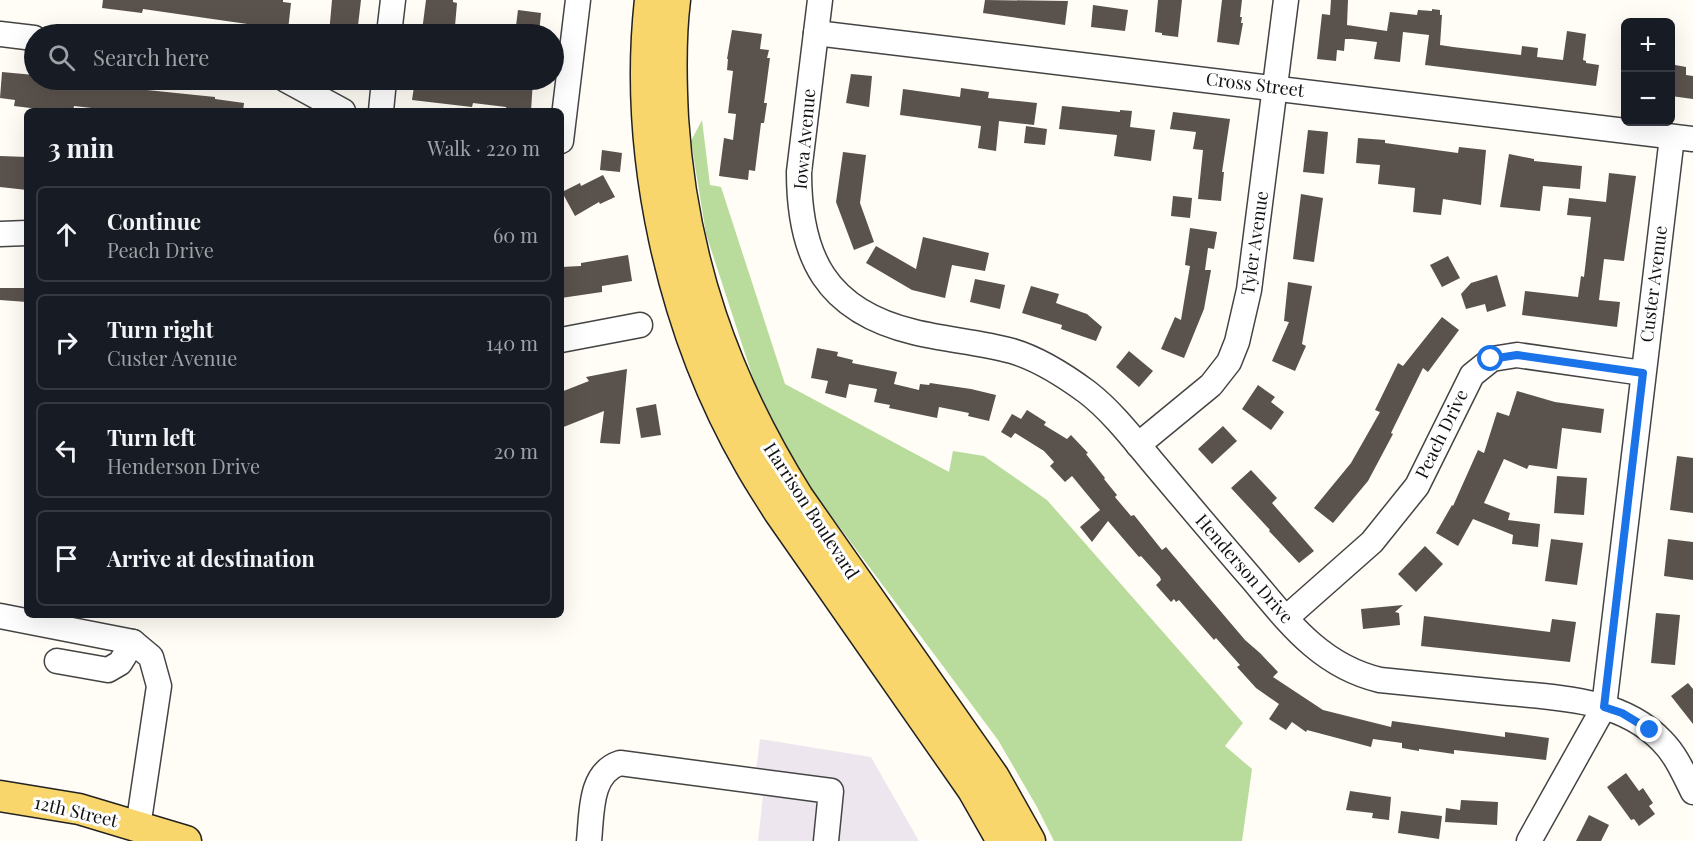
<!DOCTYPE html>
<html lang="en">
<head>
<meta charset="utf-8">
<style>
  :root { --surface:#171b24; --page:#20242c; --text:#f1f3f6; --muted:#9ea1a6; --line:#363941 }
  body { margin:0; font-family:"Playfair Display",serif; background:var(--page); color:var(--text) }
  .controls { position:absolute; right:18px; top:18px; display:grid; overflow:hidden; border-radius:9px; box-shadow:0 6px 24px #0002 }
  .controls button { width:54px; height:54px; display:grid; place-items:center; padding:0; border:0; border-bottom:2px solid var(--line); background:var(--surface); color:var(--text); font:30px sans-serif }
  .stop { position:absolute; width:18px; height:18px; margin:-14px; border:4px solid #1a73e8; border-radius:50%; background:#fff }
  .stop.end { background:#1a73e8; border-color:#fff; box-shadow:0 2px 6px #0008 }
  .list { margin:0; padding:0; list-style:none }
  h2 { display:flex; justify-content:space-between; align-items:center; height:78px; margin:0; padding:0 24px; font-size:26px }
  h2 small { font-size:20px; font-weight:400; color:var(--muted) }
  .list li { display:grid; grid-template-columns:39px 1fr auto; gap:18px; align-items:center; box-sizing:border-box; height:96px; margin:0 12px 12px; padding:0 12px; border:2px solid var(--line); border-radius:9px }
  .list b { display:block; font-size:22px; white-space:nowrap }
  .list p { margin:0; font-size:20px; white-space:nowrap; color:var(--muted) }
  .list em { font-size:20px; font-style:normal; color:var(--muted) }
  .icon { flex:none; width:33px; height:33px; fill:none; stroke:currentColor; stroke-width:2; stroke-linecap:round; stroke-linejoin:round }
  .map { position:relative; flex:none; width:1693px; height:841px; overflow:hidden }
  .search { position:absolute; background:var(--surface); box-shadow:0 6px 24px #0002; left:24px; top:24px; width:540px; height:66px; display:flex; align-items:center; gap:15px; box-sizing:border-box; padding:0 21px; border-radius:33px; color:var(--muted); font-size:22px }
  .panel { position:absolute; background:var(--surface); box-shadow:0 6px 24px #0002; left:24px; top:108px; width:540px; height:510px; border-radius:9px }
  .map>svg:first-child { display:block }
</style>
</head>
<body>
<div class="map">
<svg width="1693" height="841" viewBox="0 0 1693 841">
  <rect width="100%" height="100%" fill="#fffdf5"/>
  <path fill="#eee6ef" d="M760,739l111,18 48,84h-161l5,-45 -10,-1z"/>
  <path fill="#b9dc9c" d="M702,120l8,65 11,2 64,197 164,88 4,-21 31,5 63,44 196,223 -18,23 27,23 -10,72h-188l-17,-34 -39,-67 -201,-270 -43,-89 -48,-147 -15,-93z"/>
  <g fill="#5a524d">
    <path d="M103,0h180v2l8,1 -3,27 -145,-21 -1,4 -40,-5z"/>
    <path d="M332,0h29l-4,34h-28z"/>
    <path d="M426,0h27v2l4,1 -2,23h-4l-1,8 -28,-3z"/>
    <path d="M985,0l83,1 -3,24 -82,-12z"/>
    <path d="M1158,0h24l-4,37 -16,-2v-2l-7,-1z"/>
    <path d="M1222,0h20l-2,17h2l-1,6h2l-4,22 -22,-3z"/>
    <path d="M1331,0h17l-1,25 40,6 3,-19 27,3 1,-5 14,1v-2l8,1v5h2l-2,30 13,2 68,8 1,-9 16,2 -1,9 26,3 4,-29 19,3 -3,26 3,1v2l13,2 -3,21 -171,-21 4,-30 -26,-3 -3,30 -26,-3 3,-17 -25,-3h-7l-1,12 -7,-1 -1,11 -19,-2 5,-45 8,1z"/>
    <path d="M1093,5l35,5 -3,21 -34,-4z"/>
    <path d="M518,10l23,3 -2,21h-24z"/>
    <path d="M732,30l30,4 -2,15 9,1 -2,8h3l-6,45h3l-3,20h-3l-6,48 -6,-1 -1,10 -29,-4 5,-38 9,2 3,-26 -8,-1 5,-42 -6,-1 1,-11h-1z"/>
    <path d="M1675,65l11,2v8l7,1v23l-22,-3v-21h2z"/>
    <path d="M2,72l32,3v5h54l49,6v3l78,8v2l29,4 -1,8h-125l-44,-5 -1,5h-18l-41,-5 1,-6 -15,-2z"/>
    <path d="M851,74l21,2 -3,31 -23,-4z"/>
    <path d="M415,80h55l21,2v-2h42l-2,31h-24l-1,-4 -33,-4 -1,4 -60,-7z"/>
    <path d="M961,88l28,4 -1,6 49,5 -3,22 -35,-4 -3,30 -18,-3 3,-22 -81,-11 3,-26 57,8z"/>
    <path d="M1062,106l58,6v-2l12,1 -2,16 25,3 -4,31 -37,-5 3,-21 -58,-6z"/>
    <path d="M1173,112l57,7 -8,53h2l-3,29 -23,-2 5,-49 -10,-1 3,-17 -26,-3z"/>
    <path d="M1026,126l21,3 -2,16 -21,-2z"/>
    <path d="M1308,130l20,2 -4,42 -21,-2z"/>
    <path d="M1358,138l27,2v3l73,10 1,-6 27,3 -5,55 -38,-6 -2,16 -28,-3 2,-24 -37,-4 2,-19 -24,-2z"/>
    <path d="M602,150l20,3 -2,19 -20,-2z"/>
    <path d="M843,152l23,3 -6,48 14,39 -20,8 -18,-48z"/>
    <path d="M1509,154l25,5v2l48,5 -2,23 -37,-3 -3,25 -40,-4z"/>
    <path d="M0,156l27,1v33l-27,-3z"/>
    <path d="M1609,173l27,3 -12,85 -20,-2 -5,41 21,2 -3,25 -95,-12 3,-24 53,6 3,-21 3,1 7,-60 -24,-2 2,-17 37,4z"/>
    <path d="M603,175l12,22 -15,7 -1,-2 -24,14 -13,-24 18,-9 1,3z"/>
    <path d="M1301,194l22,4 -9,64 -21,-3z"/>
    <path d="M1173,196l19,2 -2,20 -19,-2z"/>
    <path d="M1190,228l27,4 -3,17 -6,-1 -3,22h6l-7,39 -20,49 -23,-9 14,-32 6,3 9,-54 -5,-1z"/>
    <path d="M923,237l66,16 -4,18 -33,-6 -7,33 -33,-8 -46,-27 10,-17 40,23z"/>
    <path d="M628,255l4,26 -30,5v6l-41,6v-31l20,-1v-3z"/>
    <path d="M1448,256l12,22 -18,9 -12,-22z"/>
    <path d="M1497,275l9,31 -19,6 -2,-8 -19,5 -5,-15 10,-11z"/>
    <path d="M975,279l30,6 -5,24 -30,-7z"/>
    <path d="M1288,282l24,4 -10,58 4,2 -11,25 -23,-10 17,-39 -5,-1z"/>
    <path d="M1031,286l28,8 -3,9 31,11 15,13 -6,14 -35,-12 1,-4 -40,-12z"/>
    <path d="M0,288h27v14l-27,-2z"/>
    <path d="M1442,317l17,13 -31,42 -5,-4 -32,65 2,1 -25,47 -35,42 -19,-15 37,-45 29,-51 -5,-2 23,-47 5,3z"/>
    <path d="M817,348l21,4 -1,4 16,4 -1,3 45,9 -3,12 25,6 1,-6 9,1 1,-2 41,6 25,6 -7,26 -21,-5 1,-3 -30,-6 -2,11 -48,-10 1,-3 -16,-3 3,-13 -28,-5 -3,14 -21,-5 3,-12 -17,-3z"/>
    <path d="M1129,351l24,20 -14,16 -23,-20z"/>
    <path d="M627,369l-7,75 -20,-1 4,-32 -43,17v-36l28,-11 -3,-4z"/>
    <path d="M1258,385l17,12 -4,5 13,10 -13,18 -29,-21z"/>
    <path d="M1517,391l38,11 49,7 -3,24 -39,-5 -5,41 -28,-4 -2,4 -23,-10 -20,44 26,10 -2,7 32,4 -2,23 -26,-3 1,-9 -40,-16 -15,27 -22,-13 16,-28 1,1 25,-56 6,3 13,-41 12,4z"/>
    <path d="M656,404l5,31 -20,3 -5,-30z"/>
    <path d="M1027,410l19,12 -2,3 23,14 4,-4 17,18 -2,1 19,24 -1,1 13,16 -2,2 16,19 3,-1 28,35 4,-3 79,93 15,13 18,19 -5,5 50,33 68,17 1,-6 113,16v-5l44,6 -3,22 -92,-10v4l-35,-5v2l-17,-3v-5l-29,-4 -2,8 -64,-17 -1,2 -14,-10 -6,8 -17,-11 10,-15 -23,-16 -19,-21 3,-2 -24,-27 -2,2 -35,-40 -3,2 -2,-3 -3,3 -15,-17 5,-5 -1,-3 -19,-21 -2,1 -31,-36 -16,21 -12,-15 20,-17 -28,-34 -7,6 -15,-16 4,-4 -10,-11 -29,-18 -4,5 -10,-6 11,-18 9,5z"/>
    <path d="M1223,426l14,15 -25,23 -14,-15z"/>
    <path d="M1677,456l16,2v55l-23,-3z"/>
    <path d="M1251,470l26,28 -5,5 42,48 -15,12 -30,-32 1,-1 -39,-42z"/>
    <path d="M1557,476l30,2 -3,37 -30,-2z"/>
    <path d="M1551,539l32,4 -6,42 -32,-4z"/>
    <path d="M1668,539l25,3v38l-29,-4z"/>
    <path d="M1425,546l18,18 -27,28 -18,-18z"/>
    <path d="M1403,605l-8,7 4,1 1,12 -37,4 -2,-20z"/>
    <path d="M1656,613l24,2 -5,50 -24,-2z"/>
    <path d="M1424,616l126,16 2,-13 24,3 -6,40 -149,-16z"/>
    <path d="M1688,683l5,6v35l-22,-28z"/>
    <path d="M1626,773l13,18 4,-3 10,15 -4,3 6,8 -16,12 -5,-7 -3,1 -24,-33z"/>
    <path d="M1350,791l41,6 -2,23 -17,-2 1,-5 -27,-3z"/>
    <path d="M1461,800l37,2 -1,23 -52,-3 1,-14 14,2z"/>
    <path d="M1401,811l41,5 -3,23 -41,-6z"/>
    <path d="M1589,815l20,10 -8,16h-25z"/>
  </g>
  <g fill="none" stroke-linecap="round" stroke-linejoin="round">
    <defs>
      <g id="minor">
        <path d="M820,0l-21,172c0,85 27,139 115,160 32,8 66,10 98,19 27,8 52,24 75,41 26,20 47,48 68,73 32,38 64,76 97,114 37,44 69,87 128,101 40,4 79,8 119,12 56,6 121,5 163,49 14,14 22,33 31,51"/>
        <path d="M816,33l877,106"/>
        <path d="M0,34l34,4"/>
        <path d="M389,34l4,-34"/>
        <path d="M286,80l57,31"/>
        <path d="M381,111l3,-31"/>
        <path d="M561,141l17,-141"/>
        <path d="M0,234l27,-1"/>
        <path d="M561,340l79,-15"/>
        <path d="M1138,445l73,-60 18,-23 8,-20 12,-52 37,-290"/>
        <path d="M0,616l133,26 18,15 8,29 -21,141"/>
        <path d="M1286,618l86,-76 45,-56 55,-111 20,-16 25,-4 126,18"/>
        <path d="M57,661l51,9 12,-7 13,-21"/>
        <path d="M589,841c3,-27 0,-68 31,-78l211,28 -5,50"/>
        <path d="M1529,841l75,-134 68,-570"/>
      </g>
      <g id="major">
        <path d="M650,0c-17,155 22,330 100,465 9,16 19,31 29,47l194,278 29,51"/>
        <path d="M675,0c-5,39 -4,79 -2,118 9,140 51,261 125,379l196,280 36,64"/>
        <path d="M0,796l79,13 107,32"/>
      </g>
    </defs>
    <use href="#minor" stroke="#444" stroke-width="27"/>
    <use href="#major" stroke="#222" stroke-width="33"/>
    <use href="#minor" stroke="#fff" stroke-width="24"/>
    <use href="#major" stroke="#f9d66b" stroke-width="30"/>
  </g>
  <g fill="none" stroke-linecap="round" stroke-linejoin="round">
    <path stroke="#1a73e8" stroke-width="8" d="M1491,359l26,-4 126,18 -39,334 18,6 28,17"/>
  </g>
  <g text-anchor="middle" stroke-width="6" stroke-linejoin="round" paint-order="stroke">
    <g font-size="18" fill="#111" stroke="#fff">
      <text transform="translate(1255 85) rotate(7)" y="6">Cross Street</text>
      <text transform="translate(805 139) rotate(-85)" y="6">Iowa Avenue</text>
      <text transform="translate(1255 243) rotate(-82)" y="6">Tyler Avenue</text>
      <text transform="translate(1654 284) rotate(-83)" y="6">Custer Avenue</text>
      <text transform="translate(1442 434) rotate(-64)" y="6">Peach Drive</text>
      <text transform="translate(811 511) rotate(57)" y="6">Harrison Boulevard</text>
      <text transform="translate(1244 569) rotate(49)" y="6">Henderson Drive</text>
      <text transform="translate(76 812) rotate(13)" y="6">12th Street</text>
    </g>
  </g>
</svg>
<div class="controls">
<button>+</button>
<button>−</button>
</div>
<div class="stop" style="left:1491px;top:359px"></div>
<div class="stop end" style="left:1650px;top:730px"></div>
<div class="search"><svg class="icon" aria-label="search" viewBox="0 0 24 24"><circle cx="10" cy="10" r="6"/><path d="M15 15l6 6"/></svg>Search here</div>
<section class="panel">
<h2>3 min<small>Walk · 220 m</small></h2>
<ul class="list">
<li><svg class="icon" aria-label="ahead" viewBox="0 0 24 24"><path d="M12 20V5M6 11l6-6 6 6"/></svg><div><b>Continue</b><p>Peach Drive</p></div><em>60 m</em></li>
<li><svg class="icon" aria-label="right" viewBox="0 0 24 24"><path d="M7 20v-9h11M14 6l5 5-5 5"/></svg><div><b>Turn right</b><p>Custer Avenue</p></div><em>140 m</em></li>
<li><svg class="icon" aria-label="left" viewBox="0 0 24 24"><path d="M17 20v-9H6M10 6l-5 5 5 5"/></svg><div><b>Turn left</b><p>Henderson Drive</p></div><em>20 m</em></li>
<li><svg class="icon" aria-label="arrive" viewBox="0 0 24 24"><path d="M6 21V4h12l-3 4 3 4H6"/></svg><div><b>Arrive at destination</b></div></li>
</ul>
</section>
</div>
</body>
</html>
